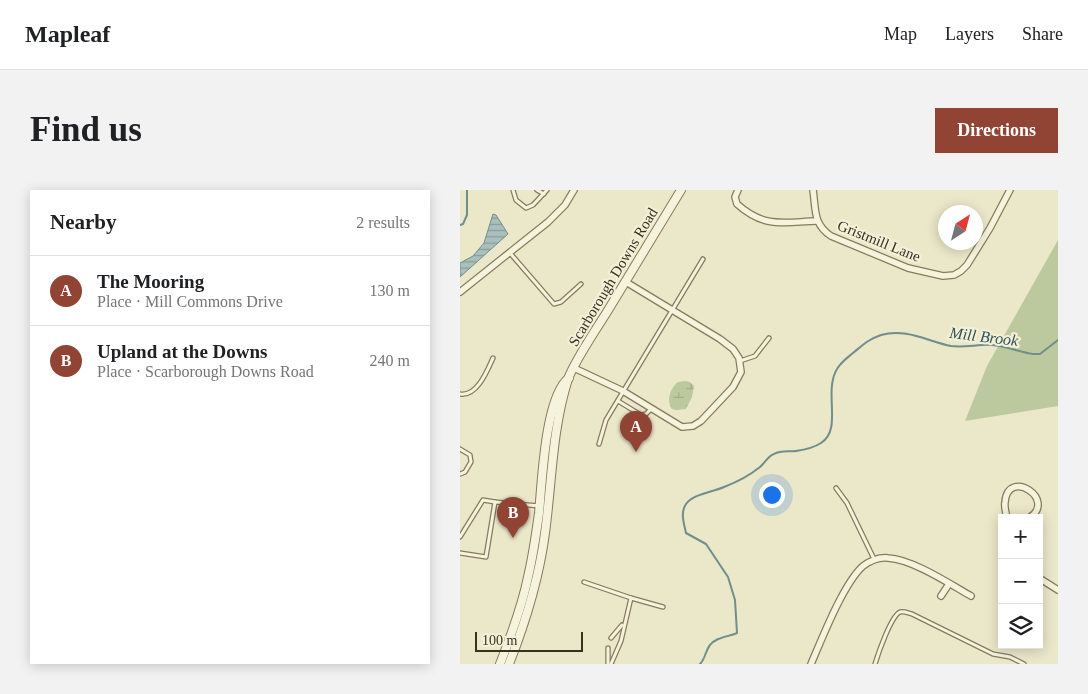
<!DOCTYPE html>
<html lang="en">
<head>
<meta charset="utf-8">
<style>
  :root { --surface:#fff; --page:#f2f2f2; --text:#202124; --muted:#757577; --line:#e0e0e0; --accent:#914334 }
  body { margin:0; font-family:"Times New Roman",serif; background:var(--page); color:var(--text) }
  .controls { position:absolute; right:15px; bottom:15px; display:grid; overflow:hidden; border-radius:0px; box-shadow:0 2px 12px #0003 }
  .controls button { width:45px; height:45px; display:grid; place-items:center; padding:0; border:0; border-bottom:1px solid var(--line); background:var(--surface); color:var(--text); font:25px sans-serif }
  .compass { position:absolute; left:478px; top:15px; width:45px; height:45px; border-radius:50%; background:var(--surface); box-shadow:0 2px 12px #0003; rotate:36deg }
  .scale { position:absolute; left:15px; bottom:12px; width:108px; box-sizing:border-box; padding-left:5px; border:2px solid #383021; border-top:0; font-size:14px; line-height:18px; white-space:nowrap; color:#383021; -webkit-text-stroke:4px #f3f0d8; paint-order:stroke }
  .you { position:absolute; left:311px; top:304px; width:18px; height:18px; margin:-12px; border:4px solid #fff; border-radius:50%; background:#1a73e8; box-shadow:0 0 0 8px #1a73e833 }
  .badge { display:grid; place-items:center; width:32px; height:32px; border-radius:50%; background:var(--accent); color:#fff; font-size:16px; font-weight:700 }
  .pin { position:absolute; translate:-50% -41px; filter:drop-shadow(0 1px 2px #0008) }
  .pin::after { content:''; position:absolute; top:26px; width:18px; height:15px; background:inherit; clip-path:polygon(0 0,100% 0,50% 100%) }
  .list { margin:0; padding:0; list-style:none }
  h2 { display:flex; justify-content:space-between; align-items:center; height:65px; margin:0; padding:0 20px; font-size:21px }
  h2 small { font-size:16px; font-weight:400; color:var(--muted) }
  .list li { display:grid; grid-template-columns:32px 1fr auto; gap:15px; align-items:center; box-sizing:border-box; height:70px; padding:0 20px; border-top:1px solid var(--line) }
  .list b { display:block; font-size:19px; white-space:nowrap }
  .list p { margin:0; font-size:16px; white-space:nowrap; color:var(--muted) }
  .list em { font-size:16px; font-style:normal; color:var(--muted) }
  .icon { flex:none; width:28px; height:28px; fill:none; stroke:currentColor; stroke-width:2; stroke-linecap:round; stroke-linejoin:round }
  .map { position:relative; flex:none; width:598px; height:474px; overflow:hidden; border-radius:0px }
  header { display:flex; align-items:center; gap:30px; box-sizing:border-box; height:70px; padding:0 25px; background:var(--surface); border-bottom:1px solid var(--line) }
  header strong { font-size:24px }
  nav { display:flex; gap:28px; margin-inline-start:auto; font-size:18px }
  .intro { display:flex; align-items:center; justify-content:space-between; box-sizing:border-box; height:120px; padding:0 30px }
  h1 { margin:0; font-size:35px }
  .button { padding:12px 22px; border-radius:0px; background:var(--accent); color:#fff; font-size:18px; font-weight:700 }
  main { display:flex; gap:30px; padding:0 30px }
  aside { flex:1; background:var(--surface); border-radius:0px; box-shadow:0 2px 12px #0003 }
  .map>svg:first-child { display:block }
</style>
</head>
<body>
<header>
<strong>Mapleaf</strong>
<nav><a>Map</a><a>Layers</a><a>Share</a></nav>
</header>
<div class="intro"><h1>Find us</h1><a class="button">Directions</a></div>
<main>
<aside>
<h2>Nearby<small>2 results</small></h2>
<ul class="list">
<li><span class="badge">A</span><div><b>The Mooring</b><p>Place · Mill Commons Drive</p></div><em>130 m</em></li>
<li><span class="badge">B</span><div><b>Upland at the Downs</b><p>Place · Scarborough Downs Road</p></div><em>240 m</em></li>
</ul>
</aside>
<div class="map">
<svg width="598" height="474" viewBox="0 0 598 474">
  <defs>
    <pattern id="wetland-marsh" width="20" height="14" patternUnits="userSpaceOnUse" patternTransform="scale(1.25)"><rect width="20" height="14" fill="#bcc99e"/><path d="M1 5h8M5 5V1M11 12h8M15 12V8" fill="none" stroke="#a2ad88"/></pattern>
    <pattern id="water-rules" width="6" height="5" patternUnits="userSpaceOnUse" patternTransform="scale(1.25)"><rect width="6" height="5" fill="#aac0bd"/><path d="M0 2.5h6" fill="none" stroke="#8b9c99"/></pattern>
  </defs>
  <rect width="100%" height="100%" fill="#ebe7c9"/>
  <path fill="#bcc99e" d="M598,50v166l-93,15 22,-55z"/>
  <path fill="url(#wetland-marsh)" d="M225,191l5,1 4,4 -2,11 -6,12 -10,1 -4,-1c-6,-8 -2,-21 6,-27z"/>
  <path fill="url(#water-rules)" stroke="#718e8c" d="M33,24l3,1 12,19 -48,43v-14l13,-7 11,-13z"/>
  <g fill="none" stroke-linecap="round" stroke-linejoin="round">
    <g stroke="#718e8c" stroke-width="2">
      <path d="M0,35l3,-1 4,-9v-25"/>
      <path d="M240,474c6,-6 5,-13 10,-19 6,-8 18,-8 27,-12l-2,-33 -7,-23 -22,-33 -20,-11c-2,-10 -6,-20 0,-29 7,-10 27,-12 38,-17 13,-5 25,-11 36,-20 5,-4 8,-11 14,-13 7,-4 14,-2 22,-3 7,-1 19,-4 25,-8 22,-14 2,-51 16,-74 4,-7 10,-11 16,-16 10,-8 14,-13 28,-18 25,-7 46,6 70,11 14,2 27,-2 41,-1 14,1 27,7 41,9h7l18,-14"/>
    </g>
    <defs>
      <g id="service">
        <path d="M53,0l3,10 10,8 7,-3 14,-15"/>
        <path d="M77,0l7,4"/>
        <path d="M50,63l44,51 7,-2 20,-18"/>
        <path d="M280,171l15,-5 14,-18"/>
        <path d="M0,204c17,3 27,-23 33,-36"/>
        <path d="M158,211l23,14 5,-1 5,-5"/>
        <path d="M139,254l7,-24 97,-161"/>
        <path d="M0,259l10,6 1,7 -6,10 -5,2"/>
        <path d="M376,298l11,15 27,56"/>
        <path d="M0,347l23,-37 12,2"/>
        <path d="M0,363l26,4 9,-55 45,4"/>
        <path d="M124,392l47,16"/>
        <path d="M151,448l11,-13"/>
        <path d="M148,474v-16"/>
        <path d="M151,474l10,-23 10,-43 32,9"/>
        <path d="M415,474c3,-10 16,-48 25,-52 4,-1 8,1 12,2l81,40 17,3 14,7"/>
      </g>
      <g id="minor">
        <path d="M278,0l-3,7 2,7c28,25 47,18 80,17"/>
        <path d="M353,0c3,20 0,34 18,46l77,32 35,8 11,-1 7,-4 6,-6 23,-37 20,-38"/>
        <path d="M0,102l88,-70 17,-17 9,-15"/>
        <path d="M114,178l49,23 59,36 11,-1 8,-5 32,-34 8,-15 -2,-14 -6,-9 -13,-10 -94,-57"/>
        <path d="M547,328c-1,-5 -3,-11 -2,-16 3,-35 53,-2 24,16"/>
        <path d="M579,388l19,12"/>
        <path d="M481,406l8,-12"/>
        <path d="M351,474c11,-25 32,-80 52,-98 7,-5 16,-9 25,-8 24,1 62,26 83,38"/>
      </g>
      <g id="tertiary">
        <path d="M40,474c11,-28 22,-57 28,-87 5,-21 8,-42 11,-64 3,-30 6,-117 30,-135"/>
        <path d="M49,474c17,-43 30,-86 36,-131 7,-52 7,-104 23,-154 8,-21 30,-52 42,-72 24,-39 47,-78 71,-117"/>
      </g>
    </defs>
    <use href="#service" stroke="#867b5f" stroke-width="5.5"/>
    <use href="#minor" stroke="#867b5f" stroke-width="8"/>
    <use href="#tertiary" stroke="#867b5f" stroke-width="10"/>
    <use href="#service" stroke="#f6f3dc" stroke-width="3"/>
    <use href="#minor" stroke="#f6f3dc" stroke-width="5.5"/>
    <use href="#tertiary" stroke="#f6f3dc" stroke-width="8"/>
  </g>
  <g text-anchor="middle" stroke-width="4.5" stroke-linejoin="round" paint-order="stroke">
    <g font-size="15" fill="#383021" stroke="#f3f0d8">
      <text transform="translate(419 51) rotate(22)" y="5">Gristmill Lane</text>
      <text transform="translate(153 87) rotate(-59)" y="5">Scarborough Downs Road</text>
    </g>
    <g font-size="16" font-style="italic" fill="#325356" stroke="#f3f0d8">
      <text transform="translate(524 146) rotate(7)" y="6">Mill Brook</text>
    </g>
  </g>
</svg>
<div class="controls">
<button>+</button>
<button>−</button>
<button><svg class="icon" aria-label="layers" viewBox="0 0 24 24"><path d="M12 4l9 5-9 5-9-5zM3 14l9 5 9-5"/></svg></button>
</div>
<svg class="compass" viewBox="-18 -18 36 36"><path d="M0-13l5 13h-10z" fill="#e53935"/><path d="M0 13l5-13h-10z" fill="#757577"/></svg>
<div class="scale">100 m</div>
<div class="you"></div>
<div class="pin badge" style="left:176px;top:262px">A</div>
<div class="pin badge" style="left:53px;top:348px">B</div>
</div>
</main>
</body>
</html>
